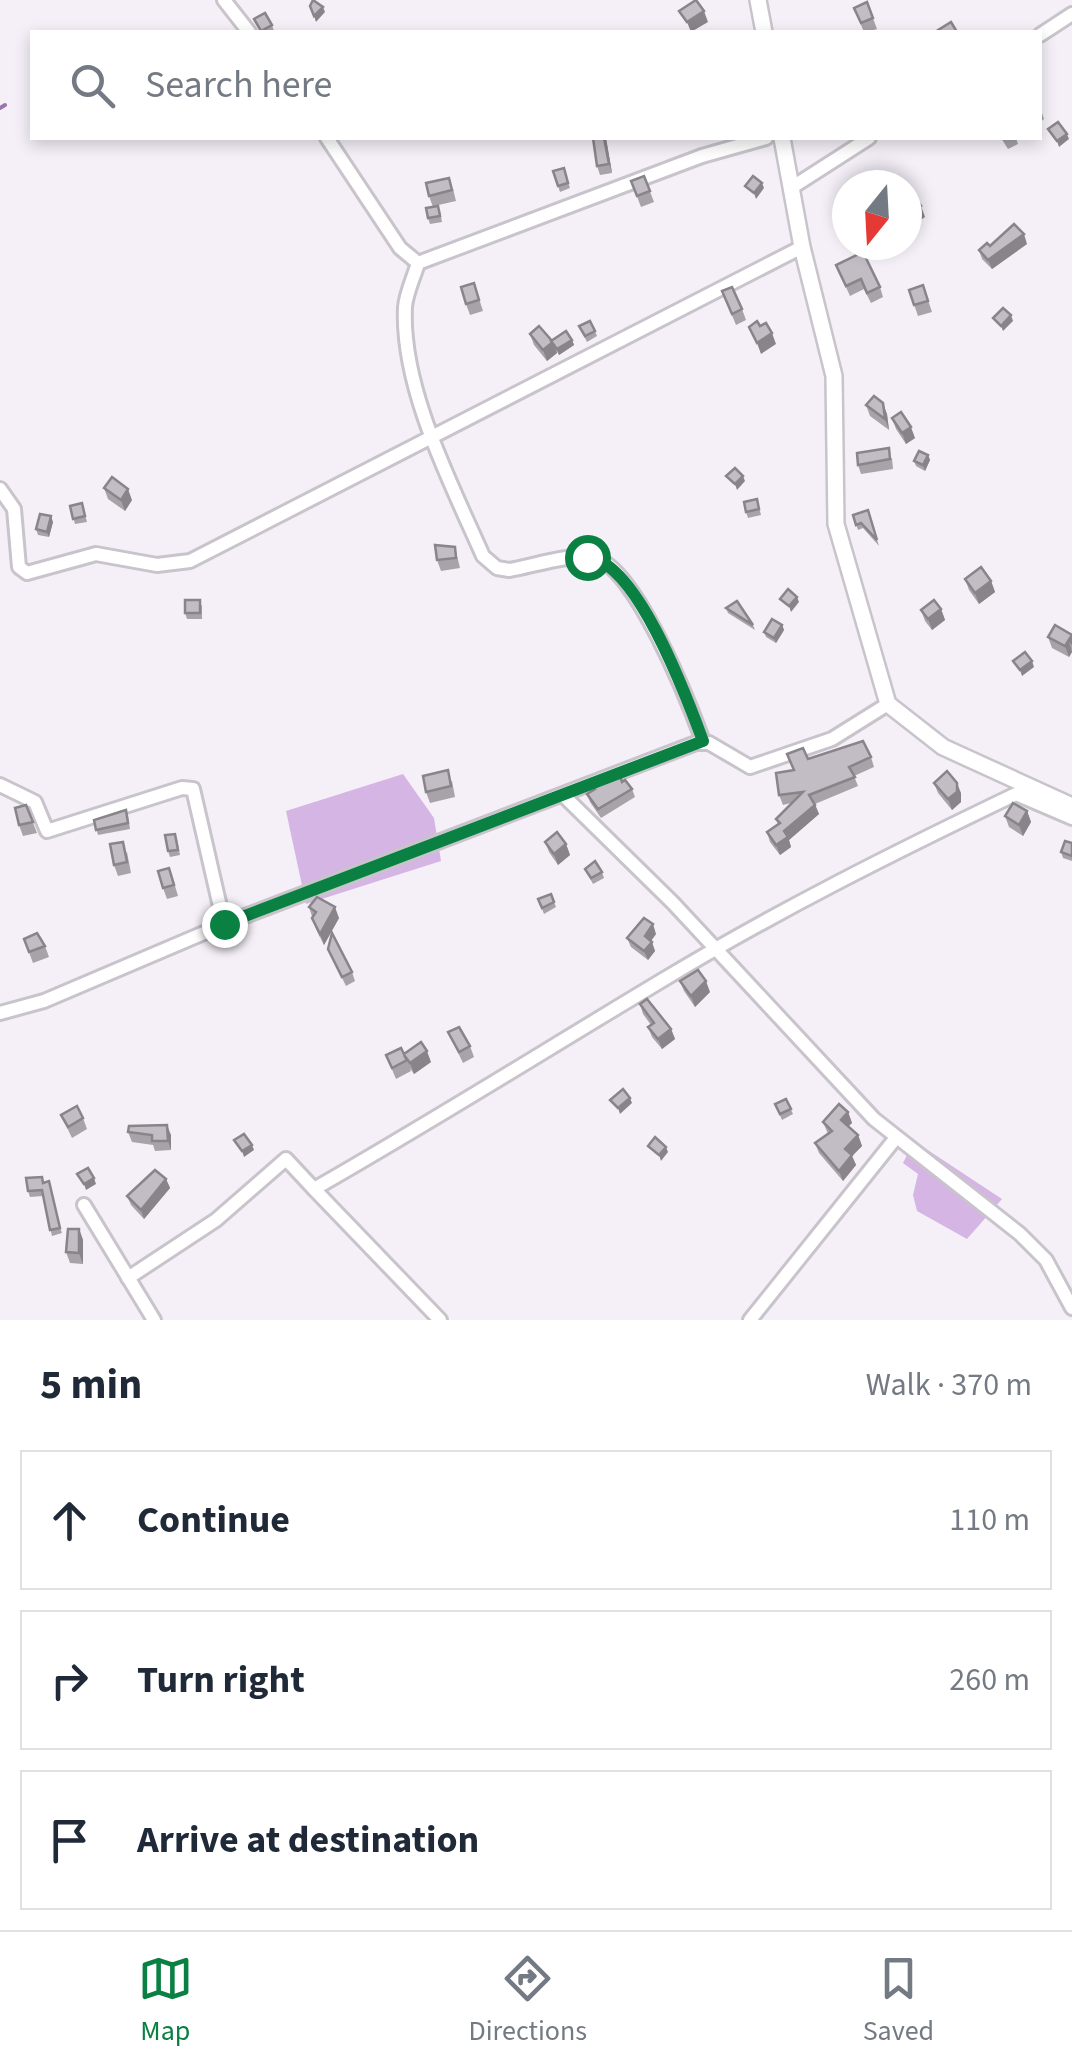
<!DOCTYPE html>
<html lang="en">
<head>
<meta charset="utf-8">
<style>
  :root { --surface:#fff; --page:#f6f6f7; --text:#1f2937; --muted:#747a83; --line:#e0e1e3; --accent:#0b8043 }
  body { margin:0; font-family:"Source Sans 3",sans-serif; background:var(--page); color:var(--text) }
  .compass { position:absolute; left:832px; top:170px; width:90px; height:90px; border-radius:50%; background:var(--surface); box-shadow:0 5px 15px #0003; rotate:198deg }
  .stop { position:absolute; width:30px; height:30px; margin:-22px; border:8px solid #0b8043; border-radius:50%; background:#fff }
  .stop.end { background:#0b8043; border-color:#fff; box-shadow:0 2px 10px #0008 }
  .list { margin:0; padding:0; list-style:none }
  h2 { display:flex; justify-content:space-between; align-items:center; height:130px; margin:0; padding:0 40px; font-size:42px }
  h2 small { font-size:32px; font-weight:400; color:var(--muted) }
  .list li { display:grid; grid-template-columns:65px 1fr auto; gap:30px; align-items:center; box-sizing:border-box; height:140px; margin:0 20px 20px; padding:0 20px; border:2px solid var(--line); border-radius:0px }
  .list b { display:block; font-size:38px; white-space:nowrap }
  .list em { font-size:32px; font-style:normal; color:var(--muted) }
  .icon { flex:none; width:55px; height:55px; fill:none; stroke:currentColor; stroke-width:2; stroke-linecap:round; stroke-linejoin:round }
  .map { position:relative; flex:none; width:1072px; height:1320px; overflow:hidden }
  .search { position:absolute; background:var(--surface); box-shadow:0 5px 15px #0003; left:30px; right:30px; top:30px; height:110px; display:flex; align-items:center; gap:25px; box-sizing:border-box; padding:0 35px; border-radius:0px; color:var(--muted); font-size:38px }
  .sheet { height:610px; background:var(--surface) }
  nav { display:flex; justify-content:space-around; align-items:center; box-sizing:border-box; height:140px; border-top:2px solid var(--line); background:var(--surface); font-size:28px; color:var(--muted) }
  nav a { display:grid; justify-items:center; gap:5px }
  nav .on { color:var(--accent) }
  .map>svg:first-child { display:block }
</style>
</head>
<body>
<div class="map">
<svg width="1072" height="1320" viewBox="0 0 1072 1320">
  <rect width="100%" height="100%" fill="#f5f0f8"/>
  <g fill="#d5b5e3">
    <path d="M403,774l31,44 7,43 -135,43 -20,-93z"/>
    <path d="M914,1141l88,58 -35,40 -50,-28 -4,-16 5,-21 -15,-11z"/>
  </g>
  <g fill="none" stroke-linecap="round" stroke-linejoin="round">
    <path stroke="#9a76aa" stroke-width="4" d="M0,108l5,-3"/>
    <defs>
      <g id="minor">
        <path d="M224,0l25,32"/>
        <path d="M1040,35l32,-21"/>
        <path d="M327,138l73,110 18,15 284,-107 64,-18"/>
        <path d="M791,188l78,-50"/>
        <path d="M418,263c-4,14 -12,30 -13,44 -4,81 46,176 78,249l14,12 12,2c25,-4 60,-17 85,-12 41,7 95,145 109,183"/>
        <path d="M0,489l14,20 5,58 8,6 69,-19 61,11 33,-4 612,-314"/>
        <path d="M0,785l35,17 12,29 135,-43 11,1 31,135"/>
        <path d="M563,795l110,108 201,216 146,115 26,26 26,48"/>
        <path d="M0,1013l44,-12 188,-80 464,-178h13l41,24 82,-28 56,-35"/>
        <path d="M314,1189l126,131"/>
        <path d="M84,1205l70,115"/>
        <path d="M128,1278l88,-58 70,-61 28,30c119,-68 235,-141 352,-211 113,-68 231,-127 350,-184l56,24"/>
        <path d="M750,1320l145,-181"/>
      </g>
      <g id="tertiary">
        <path d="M758,0l6,32"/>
        <path d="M782,138l20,109 32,129 2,148 52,180 55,43 129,59"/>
      </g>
    </defs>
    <use href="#minor" stroke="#c9c4cc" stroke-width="18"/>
    <use href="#tertiary" stroke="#c9c4cc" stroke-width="20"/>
    <use href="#minor" stroke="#fff" stroke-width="12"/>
    <use href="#tertiary" stroke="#fff" stroke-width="15"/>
  </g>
  <g fill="#a7a3a9">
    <path d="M867,2l10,27 -9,3h-4l-10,-24z"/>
    <path d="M254,19l18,6 2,6 -13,1z"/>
    <path d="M1040,107l4,12 -4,3z"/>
    <path d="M606,138l6,35 -12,2 -3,-9z"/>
    <path d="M1001,138h15l2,6 -10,5z"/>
    <path d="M564,168l6,20 -10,4 -7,-21z"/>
    <path d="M644,176l10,26 -13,5 -10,-26z"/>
    <path d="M453,189l3,12 -22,5 6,5 2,11 -12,2 -2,-6 5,-11 -4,-11z"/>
    <path d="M1027,244l-35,25 -10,-10 -3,-9 11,-4z"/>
    <path d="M868,245h17l1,3 -15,3z"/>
    <path d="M836,265l44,22 3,10 -12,6 -7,-14 -14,7z"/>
    <path d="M474,283l9,28 -13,4 -4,-11z"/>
    <path d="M923,285l9,27 -14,4 -9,-26z"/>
    <path d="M722,291l20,18 4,11 -10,5z"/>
    <path d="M579,326l16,5 2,5 -10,6z"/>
    <path d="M530,334l22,7 20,-1 2,5 -15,10 -3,-5 1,3 -10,8 -13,-16z"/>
    <path d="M866,405l21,9 2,16 -19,-14z"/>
    <path d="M892,418l23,20 -9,6 -10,-15z"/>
    <path d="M928,455l2,5 -5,11 -9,-5 -2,-5z"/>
    <path d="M892,458l1,11 -32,5 -3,-9z"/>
    <path d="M104,488l28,12 -7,11 -17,-12z"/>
    <path d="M757,499l4,16 -13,3 -2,-6z"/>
    <path d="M82,503l5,19 -12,2 -5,-18z"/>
    <path d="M868,510l11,36 -16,-18 -5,2 -5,-15z"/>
    <path d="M53,522l-4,15 -11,-2 -2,-6z"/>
    <path d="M455,547l5,21 -19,3 -4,-11z"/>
    <path d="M965,579l26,2 4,11 -16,12 -10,-14z"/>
    <path d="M202,605v14h-15l-2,-6z"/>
    <path d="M726,608l27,17 2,5 -27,-17z"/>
    <path d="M941,609l4,11 -13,10 -7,-9 -4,-11z"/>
    <path d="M782,625l2,5 -8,13 -10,-6 -2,-5z"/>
    <path d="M1072,635v17l-3,5 -17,-9 -4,-11z"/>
    <path d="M871,757l3,10 -20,9 4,10 -43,18 4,10 -30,26 2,7 -11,8 -10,-13 -3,-10 11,-8 -2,-5 15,-16 -8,2 -4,-10 14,-25 15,-11z"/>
    <path d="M452,781l3,16 -25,6 -4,-11z"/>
    <path d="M622,782l10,7 3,8 -34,21 -11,-16 -3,-8 7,-5 -2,-5z"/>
    <path d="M934,783l27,10v9l-9,8 -14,-17z"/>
    <path d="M26,805l11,28 -14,3 -4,-11z"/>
    <path d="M1027,811l4,11 -8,14 -14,-9 -4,-11z"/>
    <path d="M128,816l2,13 -32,6 -4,-15z"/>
    <path d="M177,839l3,16 -10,2 -2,-6z"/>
    <path d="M545,842l21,2 4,11 -12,10 -9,-13z"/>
    <path d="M1072,843v18l-9,-3 -2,-6z"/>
    <path d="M127,852l4,21 -13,3 -4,-11z"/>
    <path d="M585,869l17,3 2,6 -11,6z"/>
    <path d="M173,879l5,17 -11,3 -4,-11z"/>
    <path d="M538,899l16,3 2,5 -12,7z"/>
    <path d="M309,907l30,11 -15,27 -8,-16z"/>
    <path d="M656,934l-5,7 4,10 -7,9 -17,-13 -4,-9z"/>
    <path d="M24,939l21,7 4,11 -16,6z"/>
    <path d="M328,949l24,23 3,9 -9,5z"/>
    <path d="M680,981l30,11 -15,15 -11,-16z"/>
    <path d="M640,1004l31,25 4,10 -13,10 -10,-12 -4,-10 3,-2 -8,-11z"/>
    <path d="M448,1032l22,14 4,11 -11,6z"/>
    <path d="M404,1054l27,8 -17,12 -4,-6 1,3 -15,8 -10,-24z"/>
    <path d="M786,1099l7,15 -11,6 -7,-16z"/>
    <path d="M848,1112l4,11 -4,3 10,9 4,11 -10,10 4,9 -13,16 -24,-28 -4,-10 13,-9 -5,-12z"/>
    <path d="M61,1115l22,3 4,11 -15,9z"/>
    <path d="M128,1132l43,3v15l-16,1 -2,-6 -21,-3z"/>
    <path d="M42,1177l20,56 -10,3 -9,-40 -13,1 -2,-6z"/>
    <path d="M166,1179l4,9 -26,31 -13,-14 -4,-9z"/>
    <path d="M79,1229l4,11v24l-13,-1 -4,-11z"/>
  </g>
  <g fill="#888489">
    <path d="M323,7l2,5 -9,10 -2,-6z"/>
    <path d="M704,11l4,11 -17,10 -4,-10z"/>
    <path d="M1067,134l2,5 -10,8 -2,-6z"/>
    <path d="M604,138h2l6,35 -3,-9z"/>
    <path d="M762,183l2,5 -8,11 -2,-6z"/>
    <path d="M921,206l4,11 -12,8 -4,-11z"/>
    <path d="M1024,234l3,10 -35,25 -4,-9z"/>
    <path d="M1011,315l2,6 -10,10 -2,-5z"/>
    <path d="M772,333l4,11 -15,10 -4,-11z"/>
    <path d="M572,340l2,5 -15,10 -2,-6z"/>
    <path d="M553,342l4,11 -10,8 -4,-11z"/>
    <path d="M883,403l4,11 2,16 -4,-11z"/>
    <path d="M911,427l4,11 -9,6 -4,-11z"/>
    <path d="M928,455l2,5 -5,11 -2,-6z"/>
    <path d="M743,476l2,5 -8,9 -2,-6z"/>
    <path d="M128,489l4,11 -7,11 -4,-11z"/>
    <path d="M51,516l2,6 -4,15 -2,-5z"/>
    <path d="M991,581l4,11 -16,12 -4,-11z"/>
    <path d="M797,597l2,5 -8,10 -2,-6z"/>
    <path d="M941,609l4,11 -13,10 -4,-11z"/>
    <path d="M782,625l2,5 -8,13 -2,-5z"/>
    <path d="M1072,635v10l-3,-3 3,10 -3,5 -4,-11z"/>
    <path d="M1032,661l2,6 -12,9 -2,-6z"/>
    <path d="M957,783l4,10v9l-9,8 -4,-11z"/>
    <path d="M815,805l4,9 -30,26 2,7 -11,8 -4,-10 8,-14z"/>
    <path d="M1027,811l4,11 -8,14 -4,-11z"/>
    <path d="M566,844l4,11 -12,10 -4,-11z"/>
    <path d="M335,907l4,11 -15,27 -4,-11z"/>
    <path d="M653,924l3,10 -8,11 -3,-9z"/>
    <path d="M652,942l3,9 -7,9 -4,-9z"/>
    <path d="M706,981l4,11 -15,15 -4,-11z"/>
    <path d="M671,1029l4,10 -13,10 -4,-10z"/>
    <path d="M427,1051l4,11 -17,12 -4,-11z"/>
    <path d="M630,1098l2,5 -12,11 -2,-6z"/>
    <path d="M848,1112l4,11 -7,7 -4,-10z"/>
    <path d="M167,1125l4,10v15l-3,-9z"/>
    <path d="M858,1135l4,11 -10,10 4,9 -13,16 -4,-10 6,-22z"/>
    <path d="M252,1145l2,5 -10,7 -2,-6z"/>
    <path d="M666,1147l2,5 -7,9 -2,-6z"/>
    <path d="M94,1178l2,6 -10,6 -2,-6z"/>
    <path d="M166,1179l4,9 -26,31 -3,-9z"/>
    <path d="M79,1229l4,11v24l-4,-11z"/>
  </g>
  <g fill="#c2bdc4" stroke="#888489" stroke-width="2.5">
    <path d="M313,0l10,7 -9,9 -4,-10z"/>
    <path d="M696,0l8,11 -17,11 -8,-11z"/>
    <path d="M867,2l6,16 -12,5 -7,-15z"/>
    <path d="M265,13l7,12 -11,6 -7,-12z"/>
    <path d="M951,22l6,10h-22z"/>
    <path d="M1058,122l9,12 -10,7 -9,-12z"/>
    <path d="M593,138h11l5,26 -12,2z"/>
    <path d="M564,168l4,15 -10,3 -5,-15z"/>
    <path d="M644,176l6,15 -13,5 -6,-15z"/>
    <path d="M753,176l9,7 -8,10 -9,-7z"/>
    <path d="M449,178l3,12 -23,6 -3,-13z"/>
    <path d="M913,195l8,11 -12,8 -2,-2v-13z"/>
    <path d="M438,206l2,10 -12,2 -2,-10z"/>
    <path d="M1014,224l10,10 -36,26 -9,-10 8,-7 3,3z"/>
    <path d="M863,252l17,35 -13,6 -6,-14 -15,7 -10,-21z"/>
    <path d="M474,283l5,17 -13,4 -5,-17z"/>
    <path d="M923,285l5,16 -14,4 -5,-15z"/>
    <path d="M732,287l10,22 -10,5 -10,-23z"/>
    <path d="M1003,308l8,7 -10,11 -8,-8z"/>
    <path d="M590,321l5,10 -10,5 -6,-10z"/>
    <path d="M757,321l3,5 6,-3 6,10 -15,10 -8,-16z"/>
    <path d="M539,326l14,16 -10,8 -13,-16z"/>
    <path d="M566,331l6,9 -15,9 -6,-8z"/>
    <path d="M874,396l9,7 2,16 -19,-14z"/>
    <path d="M901,412l10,15 -9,6 -10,-15z"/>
    <path d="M889,448l1,11 -32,6 -1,-12z"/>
    <path d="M919,451l9,4 -5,10 -9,-4z"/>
    <path d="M735,468l8,8 -8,8 -9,-8z"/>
    <path d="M112,477l16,12 -7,11 -17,-12z"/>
    <path d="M757,499l2,10 -13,3 -2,-10z"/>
    <path d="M82,503l3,13 -12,3 -3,-13z"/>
    <path d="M868,510l9,30 -16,-17 -5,2 -3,-10z"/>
    <path d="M40,514l11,2 -4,16 -11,-3z"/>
    <path d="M435,545l20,2 1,11 -19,2z"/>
    <path d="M981,567l10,14 -16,12 -10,-14z"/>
    <path d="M788,589l9,8 -8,9 -9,-7z"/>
    <rect x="185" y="600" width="15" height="13"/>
    <path d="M934,600l7,9 -13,10 -7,-9z"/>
    <path d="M737,601l16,24 -27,-17z"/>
    <path d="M772,619l10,6 -8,13 -10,-6z"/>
    <path d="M1055,625l17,10 -7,11 -17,-9z"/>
    <path d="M1025,652l7,9 -12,9 -7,-9z"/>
    <path d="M863,741l8,16 -22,10 6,10 -46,18 6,10 -31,26 4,6 -12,8 -9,-13 13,-9 -4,-4 27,-27 -24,3 -3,-22 18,-3 -7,-16 16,-6 5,11z"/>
    <path d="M448,770l3,16 -25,6 -3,-16z"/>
    <path d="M947,771l10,12v9l-9,7 -14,-16z"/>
    <path d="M619,773l3,9 3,-2 7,9 -34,20 -11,-15 8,-5 -3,-5z"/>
    <path d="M1013,803l14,8 -8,14 -14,-9z"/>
    <path d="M26,805l7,17 -14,3 -4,-17z"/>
    <path d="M126,810l2,13 -32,7 -2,-10z"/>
    <path d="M557,832l9,12 -12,10 -9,-12z"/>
    <path d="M175,834l3,16 -10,1 -3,-16z"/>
    <path d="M1065,841l7,2v13l-11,-4z"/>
    <path d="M123,842l4,20 -13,3 -4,-21z"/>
    <path d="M595,861l7,11 -11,6 -6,-9z"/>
    <path d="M169,868l5,17 -11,3 -5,-17z"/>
    <path d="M551,894l3,8 -12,6 -4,-9z"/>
    <path d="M317,897l18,10 -15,27 -8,-16 4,-6 -7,-5z"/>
    <path d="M644,918l9,6 -8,12 7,6 -8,9 -17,-13z"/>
    <path d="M37,933l8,13 -16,6 -5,-13z"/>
    <path d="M332,933l20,39 -10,5 -14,-28z"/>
    <path d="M698,970l8,11 -15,15 -11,-15z"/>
    <path d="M647,999l24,30 -13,10 -10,-12 6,-4 -14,-19z"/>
    <path d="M459,1027l11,19 -11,6 -11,-20z"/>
    <path d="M421,1042l6,9 -17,12 -6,-8 3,5 -15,8 -6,-13 15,-7 3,6z"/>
    <path d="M623,1089l7,9 -12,10 -8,-8z"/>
    <path d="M786,1099l5,10 -11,5 -5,-10z"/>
    <path d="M839,1104l9,8 -7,8 17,15 -13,14 7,6 -13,16 -24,-28 17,-12 -9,-9z"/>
    <path d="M77,1106l6,12 -15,9 -7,-12z"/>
    <path d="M167,1125l1,16h-16v-6l-24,-3 1,-6z"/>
    <path d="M244,1134l8,11 -10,6 -8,-11z"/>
    <path d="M655,1137l11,10 -7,8 -11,-9z"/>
    <path d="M88,1168l6,10 -10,6 -7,-10z"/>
    <path d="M155,1170l11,9 -25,31 -14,-14z"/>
    <path d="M42,1177l1,6 6,-2 11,47 -10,2 -8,-40 -14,1 -2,-13z"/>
    <path d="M68,1229h11v24l-13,-1z"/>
  </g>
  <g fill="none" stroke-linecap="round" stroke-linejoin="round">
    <path stroke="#0b8043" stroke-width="12" d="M224,924l479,-183c-16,-43 -66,-180 -116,-184"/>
  </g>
</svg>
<svg class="compass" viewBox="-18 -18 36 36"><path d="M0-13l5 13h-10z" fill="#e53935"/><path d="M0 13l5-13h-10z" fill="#747a83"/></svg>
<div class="stop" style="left:587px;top:557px"></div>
<div class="stop end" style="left:224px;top:924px"></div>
<div class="search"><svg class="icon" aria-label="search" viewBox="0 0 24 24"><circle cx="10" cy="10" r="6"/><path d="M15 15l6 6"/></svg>Search here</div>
</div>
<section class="sheet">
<h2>5 min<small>Walk · 370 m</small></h2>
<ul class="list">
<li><svg class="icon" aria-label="ahead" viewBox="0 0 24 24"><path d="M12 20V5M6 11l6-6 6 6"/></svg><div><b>Continue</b></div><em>110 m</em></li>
<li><svg class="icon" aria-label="right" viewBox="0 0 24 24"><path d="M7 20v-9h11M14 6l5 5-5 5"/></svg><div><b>Turn right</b></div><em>260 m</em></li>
<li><svg class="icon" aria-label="arrive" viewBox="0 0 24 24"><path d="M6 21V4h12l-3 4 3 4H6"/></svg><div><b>Arrive at destination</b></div></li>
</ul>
</section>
<nav>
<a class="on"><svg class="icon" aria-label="map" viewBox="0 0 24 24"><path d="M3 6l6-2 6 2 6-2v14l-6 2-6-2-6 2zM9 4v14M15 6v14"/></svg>Map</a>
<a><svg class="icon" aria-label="directions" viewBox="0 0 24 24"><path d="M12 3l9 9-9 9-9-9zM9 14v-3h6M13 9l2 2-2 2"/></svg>Directions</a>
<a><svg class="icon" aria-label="saved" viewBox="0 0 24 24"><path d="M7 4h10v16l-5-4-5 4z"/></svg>Saved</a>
</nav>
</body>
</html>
